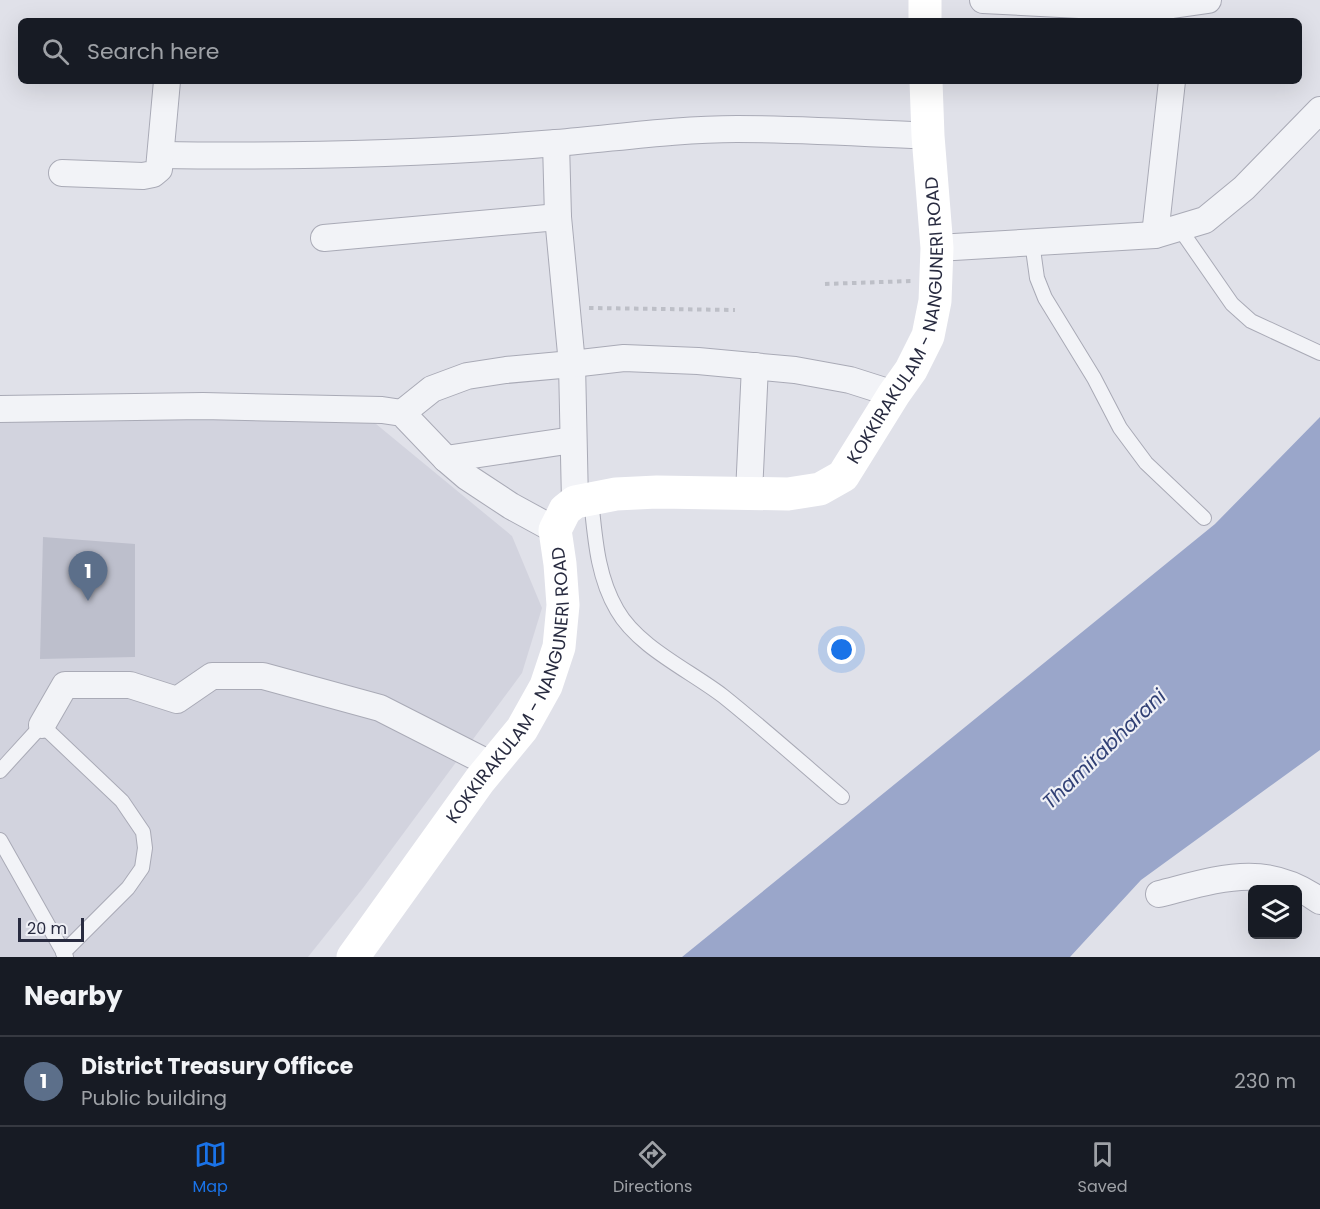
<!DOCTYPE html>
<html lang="en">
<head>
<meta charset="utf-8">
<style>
  :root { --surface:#171b24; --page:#242831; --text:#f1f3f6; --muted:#9ea1a6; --line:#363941; --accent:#1a73e8 }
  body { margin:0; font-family:Poppins,sans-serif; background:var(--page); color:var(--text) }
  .controls { position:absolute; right:18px; bottom:18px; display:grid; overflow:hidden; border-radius:9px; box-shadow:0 6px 24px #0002 }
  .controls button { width:54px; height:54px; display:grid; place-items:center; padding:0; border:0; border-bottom:2px solid var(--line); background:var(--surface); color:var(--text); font:30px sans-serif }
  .scale { position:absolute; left:18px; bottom:15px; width:66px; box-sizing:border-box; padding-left:6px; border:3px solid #282b40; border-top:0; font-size:16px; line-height:21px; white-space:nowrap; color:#282b40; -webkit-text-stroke:4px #eff0f6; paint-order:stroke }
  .you { position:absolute; left:842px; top:650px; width:21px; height:21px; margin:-15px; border:4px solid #fff; border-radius:50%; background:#1a73e8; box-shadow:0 0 0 9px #1a73e833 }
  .badge { display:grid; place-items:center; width:39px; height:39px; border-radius:50%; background:var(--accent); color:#fff; font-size:20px; font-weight:700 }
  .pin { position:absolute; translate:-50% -50px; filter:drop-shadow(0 2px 3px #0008) }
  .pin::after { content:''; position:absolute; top:32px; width:21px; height:18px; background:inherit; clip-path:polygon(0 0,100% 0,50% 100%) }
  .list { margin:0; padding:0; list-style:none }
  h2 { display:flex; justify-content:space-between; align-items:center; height:78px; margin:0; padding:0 24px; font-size:26px }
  h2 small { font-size:20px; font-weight:400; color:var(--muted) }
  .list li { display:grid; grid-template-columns:39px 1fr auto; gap:18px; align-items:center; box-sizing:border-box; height:90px; padding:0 24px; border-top:2px solid var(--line) }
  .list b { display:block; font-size:22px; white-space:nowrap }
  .list p { margin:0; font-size:20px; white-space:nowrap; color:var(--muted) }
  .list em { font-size:20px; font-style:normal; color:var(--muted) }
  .icon { flex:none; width:33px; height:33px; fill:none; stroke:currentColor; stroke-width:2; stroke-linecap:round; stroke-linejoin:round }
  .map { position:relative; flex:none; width:1320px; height:957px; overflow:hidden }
  .search { position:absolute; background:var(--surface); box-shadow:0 6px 24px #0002; left:18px; right:18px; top:18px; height:66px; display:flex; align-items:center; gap:15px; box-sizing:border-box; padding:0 21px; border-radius:9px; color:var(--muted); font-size:22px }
  .sheet { height:168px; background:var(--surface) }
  nav { display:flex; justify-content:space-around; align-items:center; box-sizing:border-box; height:84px; border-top:2px solid var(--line); background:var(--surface); font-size:16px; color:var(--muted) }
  nav a { display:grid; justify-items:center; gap:3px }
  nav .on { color:var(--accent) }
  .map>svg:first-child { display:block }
</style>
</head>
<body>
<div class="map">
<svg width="1320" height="957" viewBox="0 0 1320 957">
  <rect width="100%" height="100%" fill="#e0e1e9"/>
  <path fill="#d2d3de" d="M370,419l142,117 30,72 -20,65 -159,215 -55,69h-308v-537z"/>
  <path fill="#9aa6ca" d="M1320,417v333l-179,130 -71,77h-388l533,-433z"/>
  <path fill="#bdbfcc" d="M43,537l92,7v113l-95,2z"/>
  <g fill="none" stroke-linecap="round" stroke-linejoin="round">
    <defs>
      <g id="lane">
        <path d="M1180,229l52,75 19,17 69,32"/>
        <path d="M1032,242l5,36 8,20 49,80 26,50 26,35 58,55"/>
        <path d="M591,499c4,38 6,77 26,111 21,37 72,60 106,86 40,32 79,67 119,101"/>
        <path d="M0,771l42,-46 80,76 21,31 2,16 -3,20 -14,20 -65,65"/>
        <path d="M0,840l66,117"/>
      </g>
      <g id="street">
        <path d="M983,0l135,7 55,-2 35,-5"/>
        <path d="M556,143l2,74 14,147 3,138"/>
        <path d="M161,155c132,2 263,-1 395,-12 60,-5 120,-14 181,-14 63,0 127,4 191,7"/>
        <path d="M62,173l81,3 10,-2 6,-5 8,-88"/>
        <path d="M1155,235l17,-154"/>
        <path d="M324,238l234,-21"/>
        <path d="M937,248l218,-13 50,-15 39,-32 76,-78"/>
        <path d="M0,409l203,-3 179,4 20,3 44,46 21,18 44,29 44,24"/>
        <path d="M402,413l30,-24 35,-13 39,-6 66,-6 52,-6 74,3 97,9 55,10 44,14"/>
        <path d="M446,459l127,-19"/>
        <path d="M749,493l6,-127"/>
        <path d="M42,725l23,-40h65l47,15 35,-24h51l117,32 112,57"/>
        <path d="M1159,894c60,-15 106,-33 161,7"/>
      </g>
    </defs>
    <use href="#lane" stroke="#a9aab6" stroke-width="16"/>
    <use href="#street" stroke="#a9aab6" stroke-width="28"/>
    <g stroke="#bdbfc7" stroke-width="4" stroke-dasharray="4.5 4.5" stroke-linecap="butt">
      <path d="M825,284l86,-3"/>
      <path d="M589,308l146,2"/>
    </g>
    <use href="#lane" stroke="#f2f3f7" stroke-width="14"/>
    <use href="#street" stroke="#f2f3f7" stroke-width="26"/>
    <g stroke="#fff" stroke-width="33">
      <path d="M925,0v21"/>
      <path id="s1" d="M353,957l127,-177 42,-51 24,-43 13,-39 4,-42 -3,-41 -5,-34 10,-20 10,-8 41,-8 41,-2 131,2 32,-5 23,-13 51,-82 17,-24 17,-34 7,-35 2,-53 -9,-112 -2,-55"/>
    </g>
  </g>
  <g text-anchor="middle" stroke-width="4.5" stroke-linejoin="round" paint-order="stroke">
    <g font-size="18" fill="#282b40" stroke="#eff0f6">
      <text dy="6" stroke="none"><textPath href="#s1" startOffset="970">KOKKIRAKULAM - NANGUNERI ROAD</textPath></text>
      <text dy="6" stroke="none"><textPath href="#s1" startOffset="321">KOKKIRAKULAM - NANGUNERI ROAD</textPath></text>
    </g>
    <g font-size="20" font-style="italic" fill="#314075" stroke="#eff0f6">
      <text transform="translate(1104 749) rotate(-44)" y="7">Thamirabharani</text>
    </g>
  </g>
</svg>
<div class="controls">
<button><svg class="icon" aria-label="layers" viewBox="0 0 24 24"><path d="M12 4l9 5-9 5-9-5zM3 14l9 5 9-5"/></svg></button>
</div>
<div class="scale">20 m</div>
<div class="you"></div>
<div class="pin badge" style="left:88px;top:601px;background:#5c6f8a">1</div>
<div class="search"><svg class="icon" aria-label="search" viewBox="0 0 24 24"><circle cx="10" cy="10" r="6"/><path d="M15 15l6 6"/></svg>Search here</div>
</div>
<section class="sheet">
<h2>Nearby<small></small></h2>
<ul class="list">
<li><span class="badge" style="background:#5c6f8a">1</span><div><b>District Treasury Officce</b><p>Public building</p></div><em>230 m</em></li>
</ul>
</section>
<nav>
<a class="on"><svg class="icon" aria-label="map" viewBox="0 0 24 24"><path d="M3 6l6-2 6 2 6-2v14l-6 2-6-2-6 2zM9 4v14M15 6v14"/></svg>Map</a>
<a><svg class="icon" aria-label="directions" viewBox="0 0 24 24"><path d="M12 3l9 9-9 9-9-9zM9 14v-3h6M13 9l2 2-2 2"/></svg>Directions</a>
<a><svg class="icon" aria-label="saved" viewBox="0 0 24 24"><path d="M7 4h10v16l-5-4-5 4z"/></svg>Saved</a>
</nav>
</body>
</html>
